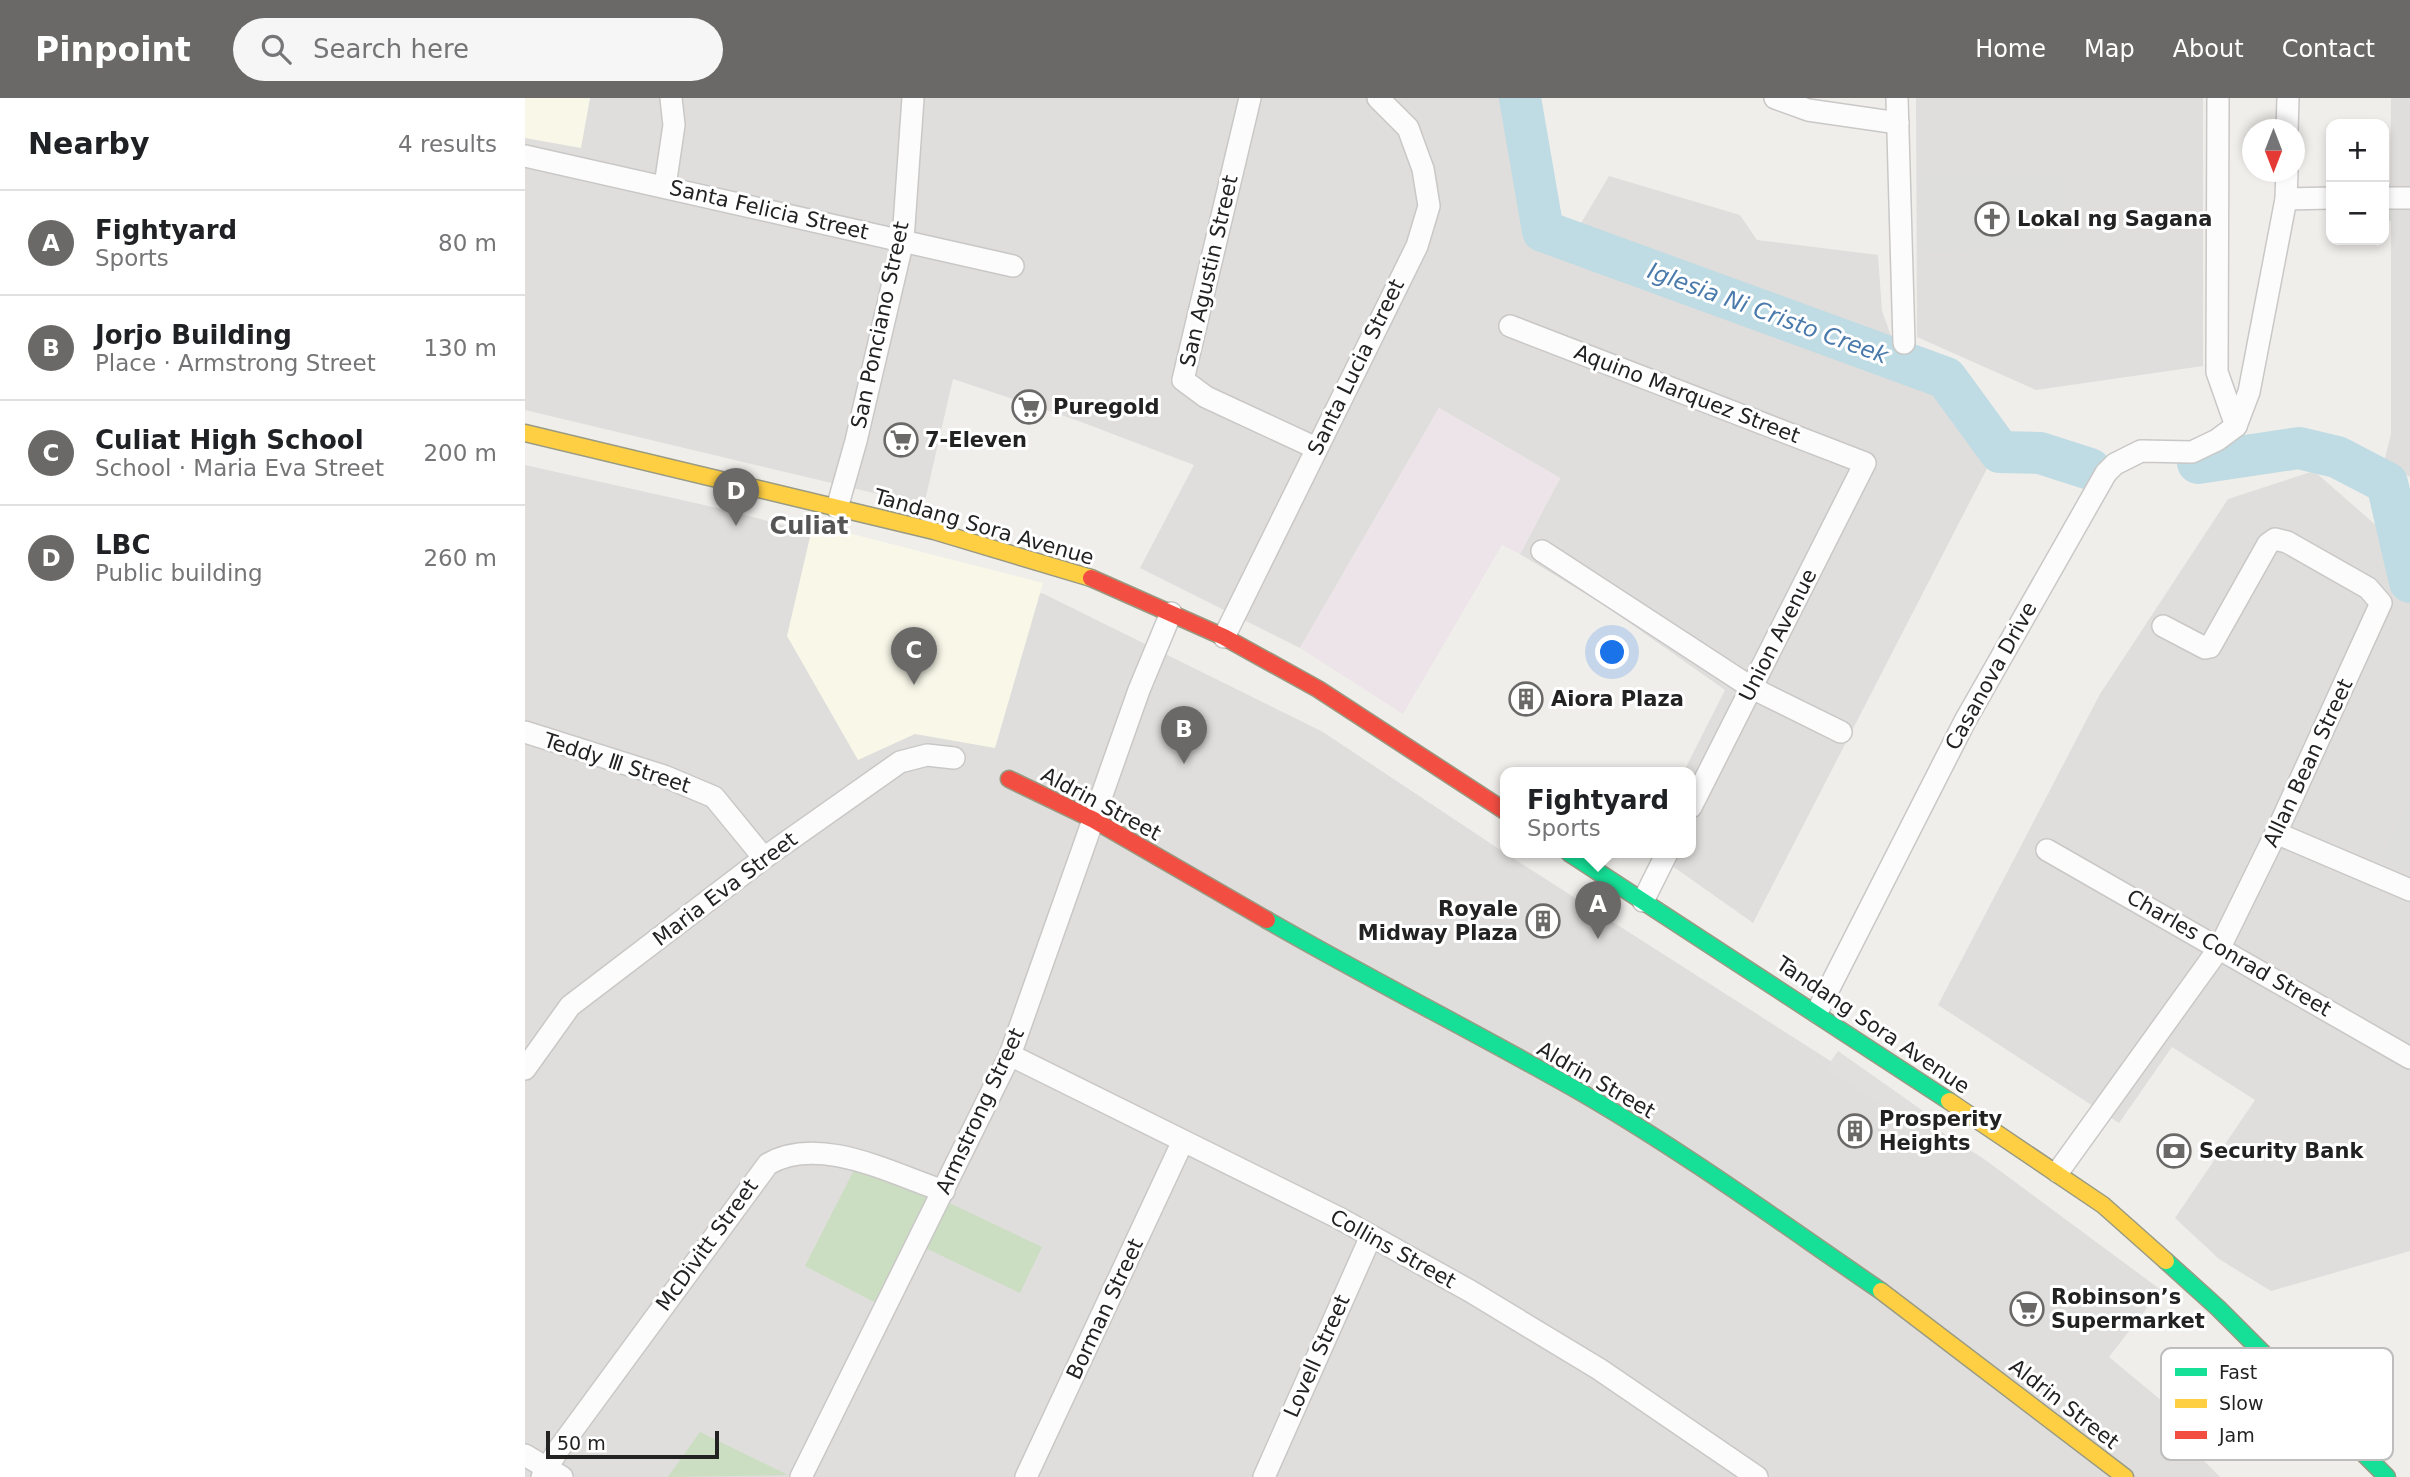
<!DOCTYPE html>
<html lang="en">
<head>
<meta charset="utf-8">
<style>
  :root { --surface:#fff; --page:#f6f6f6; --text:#202124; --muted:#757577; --line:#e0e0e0; --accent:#6a6968 }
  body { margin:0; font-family:"DejaVu Sans",sans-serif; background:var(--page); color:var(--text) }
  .controls { position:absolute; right:21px; top:21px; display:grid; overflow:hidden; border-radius:14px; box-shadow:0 4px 10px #0003 }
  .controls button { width:63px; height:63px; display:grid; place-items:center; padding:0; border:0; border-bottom:2px solid var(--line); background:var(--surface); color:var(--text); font:35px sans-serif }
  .compass { position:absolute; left:1717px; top:21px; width:63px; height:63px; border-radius:50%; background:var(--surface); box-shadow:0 4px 10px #0003; rotate:180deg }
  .scale { position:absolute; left:21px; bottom:18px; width:173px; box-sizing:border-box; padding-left:7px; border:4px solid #222; border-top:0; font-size:19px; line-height:24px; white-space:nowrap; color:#222; -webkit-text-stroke:5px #fff; paint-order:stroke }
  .you { position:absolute; left:1088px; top:555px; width:24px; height:24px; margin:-18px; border:5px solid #fff; border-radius:50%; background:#1a73e8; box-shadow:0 0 0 10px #1a73e833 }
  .badge { display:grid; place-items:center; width:46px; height:46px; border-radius:50%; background:var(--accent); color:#fff; font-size:23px; font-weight:700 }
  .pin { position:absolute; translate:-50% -58px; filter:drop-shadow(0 2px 4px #0008) }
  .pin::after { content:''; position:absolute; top:37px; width:24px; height:21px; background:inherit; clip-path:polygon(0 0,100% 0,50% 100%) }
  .popup { position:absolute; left:975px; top:669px; width:196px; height:91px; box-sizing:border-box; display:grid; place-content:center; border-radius:14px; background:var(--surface); filter:drop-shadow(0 2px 5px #0005); font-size:23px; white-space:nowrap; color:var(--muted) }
  .popup b { font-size:26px; color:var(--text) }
  .popup::after { content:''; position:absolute; left:50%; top:100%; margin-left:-14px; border:14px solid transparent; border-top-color:var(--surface) }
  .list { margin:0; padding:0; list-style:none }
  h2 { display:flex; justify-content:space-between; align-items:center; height:91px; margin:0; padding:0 28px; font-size:30px }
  h2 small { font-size:23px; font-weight:400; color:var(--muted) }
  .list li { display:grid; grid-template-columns:46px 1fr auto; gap:21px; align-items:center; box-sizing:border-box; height:105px; padding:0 28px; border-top:2px solid var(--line) }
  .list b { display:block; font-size:26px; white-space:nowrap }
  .list p { margin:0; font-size:23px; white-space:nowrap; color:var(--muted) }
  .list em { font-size:23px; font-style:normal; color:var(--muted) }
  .icon { flex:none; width:38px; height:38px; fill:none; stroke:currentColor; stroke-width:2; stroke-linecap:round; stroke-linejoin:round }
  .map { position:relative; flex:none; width:1885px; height:1379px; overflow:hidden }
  header { display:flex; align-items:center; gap:42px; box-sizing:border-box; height:98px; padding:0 35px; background:var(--accent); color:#fff }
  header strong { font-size:33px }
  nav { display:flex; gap:38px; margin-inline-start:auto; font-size:24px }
  .search { width:490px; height:63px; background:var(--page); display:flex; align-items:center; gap:18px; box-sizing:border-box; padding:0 24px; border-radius:38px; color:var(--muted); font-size:26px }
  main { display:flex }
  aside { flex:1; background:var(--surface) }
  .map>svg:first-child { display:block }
</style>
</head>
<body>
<header>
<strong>Pinpoint</strong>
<div class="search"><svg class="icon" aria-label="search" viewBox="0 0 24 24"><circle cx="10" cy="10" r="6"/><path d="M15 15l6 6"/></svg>Search here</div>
<nav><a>Home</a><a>Map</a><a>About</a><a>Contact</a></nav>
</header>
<main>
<aside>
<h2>Nearby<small>4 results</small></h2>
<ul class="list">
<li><span class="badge">A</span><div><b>Fightyard</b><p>Sports</p></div><em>80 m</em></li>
<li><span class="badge">B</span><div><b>Jorjo Building</b><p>Place · Armstrong Street</p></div><em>130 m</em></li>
<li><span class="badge">C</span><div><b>Culiat High School</b><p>School · Maria Eva Street</p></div><em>200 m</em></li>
<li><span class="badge">D</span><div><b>LBC</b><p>Public building</p></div><em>260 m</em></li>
</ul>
</aside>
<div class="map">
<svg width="1885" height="1379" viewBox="0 0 1885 1379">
  <rect width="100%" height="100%" fill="#f0eeeb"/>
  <g fill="#dfdedc">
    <path d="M0,0h990l22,135 187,72 221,76 50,72 -242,470 -99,-70h37v-80h-8l42,-83 -121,-85 -84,-51 40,-76 -121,-70 -139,240 -160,-80 54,-103 -118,-45 -123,-41 -29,126 -399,-95z"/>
    <path d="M1391,0h287v268l-167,24 -119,-53z"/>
    <path d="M1866,0h19v379l-26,-15 7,-28v-213l-7,-1v-35l6,-1z"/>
    <path d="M1084,78l131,39 17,25 121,15 4,56 16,44 -324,-120z"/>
    <path d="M0,367l197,44 322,85 279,138 182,121 479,306 177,131 -52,67 106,88 -13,14 18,18h-1695z"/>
    <path d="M1789,373l96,84v696l-139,40 -52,-32 -44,-41 80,-118 -83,-53 -53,76 -181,-118 162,-311 128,-195z"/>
  </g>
  <path fill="#ede4e9" d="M914,310l121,70 -40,76 -18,-9 -99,169 -103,-66z"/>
  <g fill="#f8f7e8">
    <path d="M0,0h65l-9,50 -56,-10z"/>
    <path d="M288,426l230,59 -48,165 -80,-14 -57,26 -71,-124z"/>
  </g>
  <g fill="#dededc">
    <path d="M1537,77l1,74 -142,2 -1,-75z"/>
    <path d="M1885,700v73l-28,-13z"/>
  </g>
  <g fill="#cbdec1">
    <path d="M331,1068l81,27 -57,112 -75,-39z"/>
    <path d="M418,1102l99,47 -22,46 -99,-47z"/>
    <path d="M175,1334l88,43 -120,2z"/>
  </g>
  <path fill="#e0dfde" d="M1313,953l98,69 -12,16 -98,-68z"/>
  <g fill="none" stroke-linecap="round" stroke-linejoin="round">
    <g stroke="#bfdbe3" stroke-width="42">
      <path d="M995,0l23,133 403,147 54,74 40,1 50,16"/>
      <path d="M1673,365l101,-15 38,9 50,26 23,99"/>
    </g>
    <defs>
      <g id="street">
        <path d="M725,0l-67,282 23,17 110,51"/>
        <path d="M1250,0l33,12 90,13"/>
        <path d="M1372,0l7,245"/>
        <path d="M1693,0l-1,274 19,54"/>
        <path d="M1762,32l1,-32"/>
        <path d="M0,58l488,110"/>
        <path d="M140,88l9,-61 -3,-27"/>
        <path d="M1859,100h26"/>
        <path d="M1761,101l45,-1"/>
        <path d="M985,228l355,137 -174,344"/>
        <path d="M312,410l19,-67 47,-201 10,-142"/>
        <path d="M1017,453l210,137 89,44"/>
        <path d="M699,539l193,-391 12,-40 -6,-37 -15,-41 -30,-30"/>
        <path d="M0,634l139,44 50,21 50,61"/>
        <path d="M1751,735l134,57"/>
        <path d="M1522,752l363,208"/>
        <path d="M1118,803l24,-48"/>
        <path d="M1292,914l148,-291 141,-248 9,-9 26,-13 51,1 25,-12 19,-14 13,-34 37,-193 1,-27"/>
        <path d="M485,957l329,163 131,73 129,78 158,108"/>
        <path d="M0,971l45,-63 194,-148 136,-96 27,-7 27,3"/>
        <path d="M1533,1074l162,-225 56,-114 105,-230 -13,-15 -81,-46 -12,-3 -7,5 -58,103 -5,1 -42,-22"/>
        <path d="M0,1357l37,22"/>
        <path d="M17,1379l16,-27 210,-286c52,-30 124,10 176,27"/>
        <path d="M276,1379l209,-422 129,-365 32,-77"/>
        <path d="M501,1379l157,-336"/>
        <path d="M739,1379l107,-241"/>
      </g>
      <g id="fast">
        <path d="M1044,755l380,248"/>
        <path d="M742,822c104,60 212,114 317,174 103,60 199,130 297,197"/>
        <path d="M1641,1163l52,47 169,169"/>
      </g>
      <g id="slow">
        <path d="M0,335l409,98 157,47"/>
        <path d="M1424,1003l154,104 63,56"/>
        <path d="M1356,1193l244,186"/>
      </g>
      <g id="jam">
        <path d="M566,480l133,59 94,52 187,122"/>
        <path d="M484,681l85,41 173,100"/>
      </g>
    </defs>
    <use href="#street" stroke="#c9c8c7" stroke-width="24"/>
    <use href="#fast" stroke="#999a82" stroke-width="19"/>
    <use href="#slow" stroke="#999a82" stroke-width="19"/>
    <use href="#jam" stroke="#999a82" stroke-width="19"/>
    <use href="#street" stroke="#fdfcfc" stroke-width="21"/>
    <use href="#fast" stroke="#16e098" stroke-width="16"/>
    <use href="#slow" stroke="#ffcf43" stroke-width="16"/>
    <use href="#jam" stroke="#f24e42" stroke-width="16"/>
  </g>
  <defs>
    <symbol id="church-ring" viewBox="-11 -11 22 22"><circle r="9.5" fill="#fff" stroke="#6a6968" stroke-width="1.5"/><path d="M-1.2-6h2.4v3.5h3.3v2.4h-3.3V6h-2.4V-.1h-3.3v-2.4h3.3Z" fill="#6a6968"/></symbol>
    <symbol id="supermarket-ring" viewBox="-11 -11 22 22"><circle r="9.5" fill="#fff" stroke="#6a6968" stroke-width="1.5"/><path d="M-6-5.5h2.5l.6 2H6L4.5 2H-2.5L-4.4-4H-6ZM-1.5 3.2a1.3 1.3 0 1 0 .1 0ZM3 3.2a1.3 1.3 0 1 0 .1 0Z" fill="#6a6968"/></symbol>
    <symbol id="building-ring" viewBox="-11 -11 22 22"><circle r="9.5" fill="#fff" stroke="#6a6968" stroke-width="1.5"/><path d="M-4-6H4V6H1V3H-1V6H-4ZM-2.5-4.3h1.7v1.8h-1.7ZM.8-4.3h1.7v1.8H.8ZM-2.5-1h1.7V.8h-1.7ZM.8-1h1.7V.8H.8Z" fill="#6a6968"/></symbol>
    <symbol id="bank-ring" viewBox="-11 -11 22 22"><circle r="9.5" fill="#fff" stroke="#6a6968" stroke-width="1.5"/><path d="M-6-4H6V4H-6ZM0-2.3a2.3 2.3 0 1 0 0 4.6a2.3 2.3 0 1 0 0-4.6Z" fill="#6a6968"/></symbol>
  </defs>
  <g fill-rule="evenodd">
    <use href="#church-ring" x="1448" y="102" width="38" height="38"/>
    <use href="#supermarket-ring" x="485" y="290" width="38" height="38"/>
    <use href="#supermarket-ring" x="357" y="323" width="38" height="38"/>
    <use href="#building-ring" x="982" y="582" width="38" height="38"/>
    <use href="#building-ring" x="999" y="804" width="38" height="38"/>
    <use href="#building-ring" x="1311" y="1014" width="38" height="38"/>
    <use href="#bank-ring" x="1630" y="1034" width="38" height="38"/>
    <use href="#supermarket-ring" x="1483" y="1192" width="38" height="38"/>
  </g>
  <g text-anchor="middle" stroke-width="6" stroke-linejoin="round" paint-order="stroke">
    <g font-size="21" fill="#222" stroke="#fff">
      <text transform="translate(244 112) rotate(13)" y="7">Santa Felicia Street</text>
      <text transform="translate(684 173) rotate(-77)" y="7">San Agustin Street</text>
      <text transform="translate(355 227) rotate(-78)" y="7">San Ponciano Street</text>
      <text transform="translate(831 269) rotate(-64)" y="7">Santa Lucia Street</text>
      <text transform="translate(1162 296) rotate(21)" y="7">Aquino Marquez Street</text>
      <text transform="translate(459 429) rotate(16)" y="7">Tandang Sora Avenue</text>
      <text transform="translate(1253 537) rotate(-63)" y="7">Union Avenue</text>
      <text transform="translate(1466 578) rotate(-61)" y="7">Casanova Drive</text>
      <text transform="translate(92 665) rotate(18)" y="7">Teddy Ⅲ Street</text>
      <text transform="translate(1783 665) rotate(-65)" y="7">Allan Bean Street</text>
      <text transform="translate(576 706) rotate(28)" y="7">Aldrin Street</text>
      <text transform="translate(200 791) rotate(-37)" y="7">Maria Eva Street</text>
      <text transform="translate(1704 855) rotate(30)" y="7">Charles Conrad Street</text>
      <text transform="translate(1348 927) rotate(34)" y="7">Tandang Sora Avenue</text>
      <text transform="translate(1071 982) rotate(30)" y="7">Aldrin Street</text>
      <text transform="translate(455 1013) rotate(-65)" y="7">Armstrong Street</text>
      <text transform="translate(182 1147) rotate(-54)" y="7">McDivitt Street</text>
      <text transform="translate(868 1151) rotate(29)" y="7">Collins Street</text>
      <text transform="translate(580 1211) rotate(-65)" y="7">Borman Street</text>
      <text transform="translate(792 1258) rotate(-66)" y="7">Lovell Street</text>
      <text transform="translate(1539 1306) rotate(38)" y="7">Aldrin Street</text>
    </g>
    <g font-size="21" font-weight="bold" fill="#222" stroke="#fff" text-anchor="start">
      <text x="1492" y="128">Lokal ng Sagana</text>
      <text x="528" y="316">Puregold</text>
      <text x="400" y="349">7-Eleven</text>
      <text x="1026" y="608">Aiora Plaza</text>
      <text x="993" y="818" text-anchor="end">Royale<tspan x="993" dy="24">Midway Plaza</tspan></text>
      <text x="1354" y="1028">Prosperity<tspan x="1354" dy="24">Heights</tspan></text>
      <text x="1674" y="1060">Security Bank</text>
      <text x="1526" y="1206">Robinson’s<tspan x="1526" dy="24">Supermarket</tspan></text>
    </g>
    <g font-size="23" font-style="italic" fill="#4a7aab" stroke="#fff">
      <text transform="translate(1243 215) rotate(20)" y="8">Iglesia Ni Cristo Creek</text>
    </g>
    <g font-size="24" font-weight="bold" fill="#555" stroke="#fff">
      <text x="284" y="436">Culiat</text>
    </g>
  </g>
  <rect x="1636" y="1250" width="232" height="112" rx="10" fill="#fff" stroke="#bdbdbd" stroke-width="2"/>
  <rect x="1650" y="1270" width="32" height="8" fill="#16e098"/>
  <rect x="1650" y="1301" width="32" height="9" fill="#ffcf43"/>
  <rect x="1650" y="1333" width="32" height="8" fill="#f24e42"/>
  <g font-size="19" fill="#222">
    <text x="1694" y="1281">Fast</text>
    <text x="1694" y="1312">Slow</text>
    <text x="1694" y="1344">Jam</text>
  </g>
</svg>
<div class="controls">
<button>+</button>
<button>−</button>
</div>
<svg class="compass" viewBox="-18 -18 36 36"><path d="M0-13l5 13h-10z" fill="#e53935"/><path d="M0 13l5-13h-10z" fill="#757577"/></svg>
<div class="scale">50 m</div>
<div class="you"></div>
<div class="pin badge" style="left:1073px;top:841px">A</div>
<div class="popup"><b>Fightyard</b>Sports</div>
<div class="pin badge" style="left:659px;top:666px">B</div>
<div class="pin badge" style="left:389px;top:587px">C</div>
<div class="pin badge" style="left:211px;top:428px">D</div>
</div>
</main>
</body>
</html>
